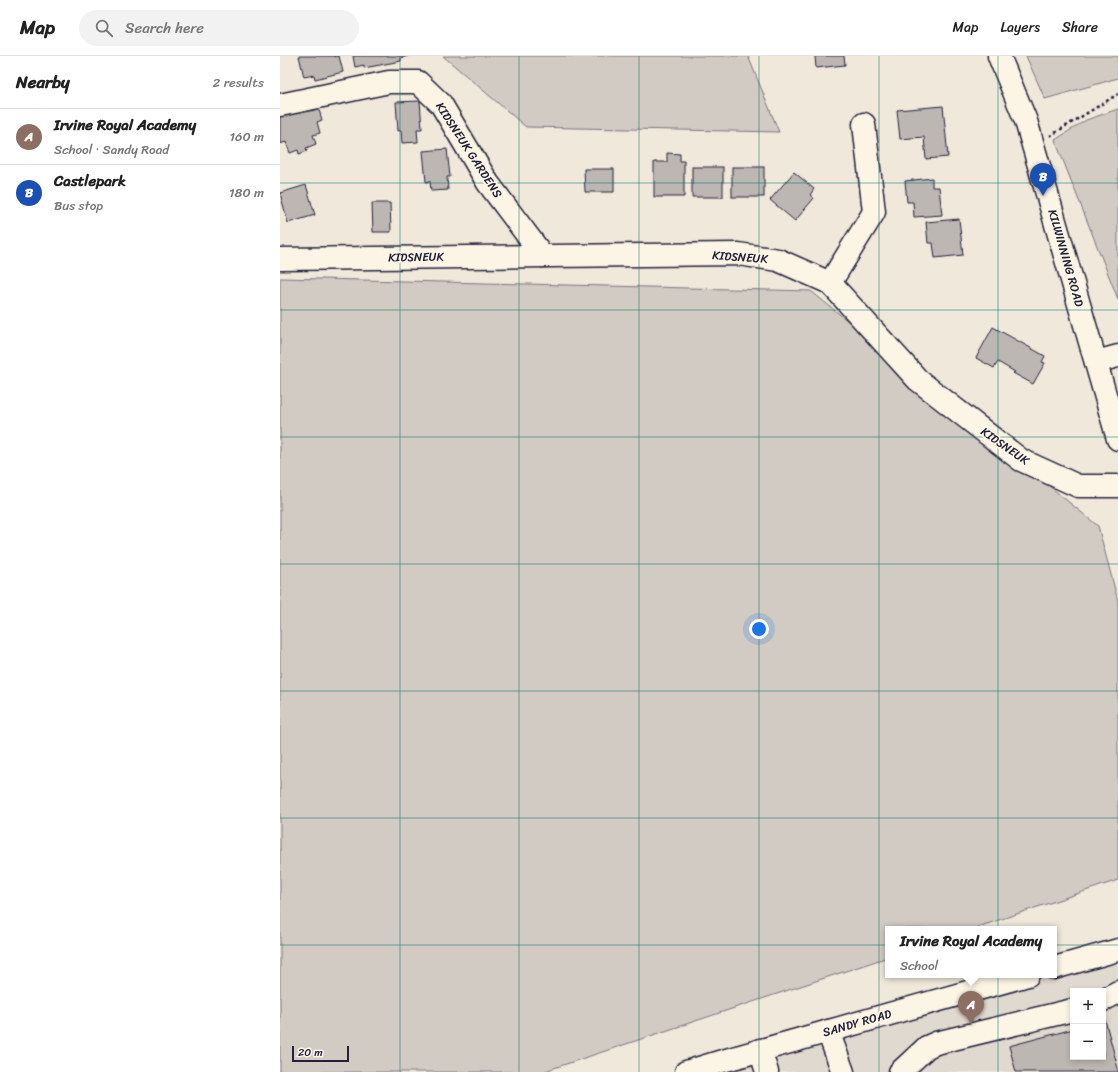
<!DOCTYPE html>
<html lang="en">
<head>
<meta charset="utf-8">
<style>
  :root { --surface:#fff; --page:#f2f2f2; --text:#222; --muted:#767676; --line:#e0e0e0; --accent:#1f6fb2 }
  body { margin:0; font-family:Sriracha,sans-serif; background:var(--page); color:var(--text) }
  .controls { position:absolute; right:12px; bottom:12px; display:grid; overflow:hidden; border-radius:0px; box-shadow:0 2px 6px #0003 }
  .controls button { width:36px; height:36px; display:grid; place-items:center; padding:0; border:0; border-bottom:1px solid var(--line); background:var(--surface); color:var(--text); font:20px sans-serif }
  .scale { position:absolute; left:12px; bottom:10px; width:57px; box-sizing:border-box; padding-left:4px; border:2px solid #22223b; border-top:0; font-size:11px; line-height:14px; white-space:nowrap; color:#22223b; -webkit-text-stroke:3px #fcf5e5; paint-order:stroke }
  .you { position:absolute; left:479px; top:573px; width:14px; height:14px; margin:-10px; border:3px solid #fff; border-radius:50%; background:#1a73e8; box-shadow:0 0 0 6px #1a73e833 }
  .badge { display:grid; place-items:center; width:26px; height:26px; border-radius:50%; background:var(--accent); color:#fff; font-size:13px; font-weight:700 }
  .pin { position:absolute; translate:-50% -33px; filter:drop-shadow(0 1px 2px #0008) }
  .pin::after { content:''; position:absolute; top:21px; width:14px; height:12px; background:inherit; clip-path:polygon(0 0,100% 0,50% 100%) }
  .popup { position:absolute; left:605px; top:870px; width:172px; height:52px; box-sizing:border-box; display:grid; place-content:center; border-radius:0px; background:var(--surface); filter:drop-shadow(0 1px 3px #0005); font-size:13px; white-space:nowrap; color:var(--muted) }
  .popup b { font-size:15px; color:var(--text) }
  .popup::after { content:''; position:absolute; left:50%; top:100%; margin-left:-8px; border:8px solid transparent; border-top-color:var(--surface) }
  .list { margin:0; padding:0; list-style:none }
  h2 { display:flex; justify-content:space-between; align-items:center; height:52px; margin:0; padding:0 16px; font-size:17px }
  h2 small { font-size:13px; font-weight:400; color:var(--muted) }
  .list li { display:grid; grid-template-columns:26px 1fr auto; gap:12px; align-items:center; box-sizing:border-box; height:56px; padding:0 16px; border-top:1px solid var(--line) }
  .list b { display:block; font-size:15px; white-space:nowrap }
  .list p { margin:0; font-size:13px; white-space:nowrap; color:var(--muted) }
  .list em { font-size:13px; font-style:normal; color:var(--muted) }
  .icon { flex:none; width:22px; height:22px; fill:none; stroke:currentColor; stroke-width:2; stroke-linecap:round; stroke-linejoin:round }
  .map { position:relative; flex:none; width:838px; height:1016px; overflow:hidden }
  header { display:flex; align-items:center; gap:24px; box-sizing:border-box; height:56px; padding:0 20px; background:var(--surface); border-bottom:1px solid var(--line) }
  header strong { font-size:19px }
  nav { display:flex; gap:22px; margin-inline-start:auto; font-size:14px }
  .search { width:280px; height:36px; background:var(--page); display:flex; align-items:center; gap:10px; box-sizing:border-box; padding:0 14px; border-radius:22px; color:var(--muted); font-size:15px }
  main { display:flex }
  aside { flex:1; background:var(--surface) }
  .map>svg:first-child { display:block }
</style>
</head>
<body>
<header>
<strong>Map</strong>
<div class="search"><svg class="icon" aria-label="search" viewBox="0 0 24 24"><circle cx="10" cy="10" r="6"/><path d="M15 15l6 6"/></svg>Search here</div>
<nav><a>Map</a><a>Layers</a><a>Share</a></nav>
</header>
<main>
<aside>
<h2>Nearby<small>2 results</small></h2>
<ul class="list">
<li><span class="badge" style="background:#8d6e63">A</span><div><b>Irvine Royal Academy</b><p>School · Sandy Road</p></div><em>160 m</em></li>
<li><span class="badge" style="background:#1a4fb4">B</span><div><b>Castlepark</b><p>Bus stop</p></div><em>180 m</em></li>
</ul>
</aside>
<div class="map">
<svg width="838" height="1016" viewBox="0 0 838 1016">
  <rect width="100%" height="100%" fill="#efe8db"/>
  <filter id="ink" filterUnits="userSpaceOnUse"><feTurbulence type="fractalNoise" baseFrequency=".025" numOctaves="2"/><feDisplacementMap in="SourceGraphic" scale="8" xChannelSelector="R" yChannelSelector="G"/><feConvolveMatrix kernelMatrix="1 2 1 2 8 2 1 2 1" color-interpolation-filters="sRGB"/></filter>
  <g filter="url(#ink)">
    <path fill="#e0d9cf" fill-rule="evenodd" d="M838,895v121h-412l331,-97h17zM793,935h30v66h-30z"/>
    <g fill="#d1cbc3" stroke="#7a767f">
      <path d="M163,0h305l31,76 -253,-5z"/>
      <path d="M746,0h92v22l-73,21z"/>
      <path d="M838,53v190l-63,-159 31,-20z"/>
      <path d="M0,222l531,13 287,235 20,75v279l-146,49h-84v28l-346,115h-262z"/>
    </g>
    <g fill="#bcb7b3" stroke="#22223b">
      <path d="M19,0h36v1l4,-1 4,16 -28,7 -1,-4 -10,2z"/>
      <path d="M73,0h55l-7,2v3l-37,7v-3l-9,2z"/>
      <path d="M535,0h29l1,9 -29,3z"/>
      <path d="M140,45l2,28h-5l1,13 -16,1 -1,-13 -3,1 -2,-29z"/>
      <path d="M37,47l5,17 -5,2 3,11 -7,2 3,9 -10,4 1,3 -8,3 -1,-4 -8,3 -4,-11 -6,2v-30z"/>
      <path d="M663,50l5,51 -22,2 -2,-22 -24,2 -3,-29z"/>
      <path d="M167,93l3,28h-3l1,13 -17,1 -1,-10 -4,1 -3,-31z"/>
      <path d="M387,97l13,1v7h4v36h-30v-35h13z"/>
      <rect x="412" y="111" width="31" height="30"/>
      <rect x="452" y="111" width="32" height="30"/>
      <path d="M304,113h30v23h-29z"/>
      <path d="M514,116l20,17 -4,6 4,3 -19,23 -25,-21z"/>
      <path d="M652,122v9h7l3,28 -28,2 -1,-15h-6l-2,-21z"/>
      <path d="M26,129l9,30 -27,8 -8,-30z"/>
      <path d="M92,147h18l1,29h-18z"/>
      <path d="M679,163l4,36 -28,3 -2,-15h-5l-2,-21z"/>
      <path d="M713,271l52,29 -3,6 3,1 -12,21 -20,-11 2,-1 -17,-10 -4,6 -18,-10z"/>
      <path d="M823,964h2l13,48v4h-102l-7,-26 64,-17v28h30z"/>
    </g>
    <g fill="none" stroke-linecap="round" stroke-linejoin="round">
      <defs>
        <g id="minor">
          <path d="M0,49l109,-23h29l23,22 47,79 55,73"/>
          <path d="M0,203l458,-5 40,6 52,23 88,97 103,80 57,26h40"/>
          <path d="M550,227l44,-71 -10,-88"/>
          <path d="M816,306l22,-6"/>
          <path d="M823,944l15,-8"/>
          <path d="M548,975l15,41"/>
          <path d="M480,994l7,22"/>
          <path d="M620,1016l27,-25 9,-4 137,-33"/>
        </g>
        <g id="major">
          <path d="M719,0l27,65 92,318"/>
          <path d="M774,912l64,-18"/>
          <path d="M406,1016l33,-10 309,-87"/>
        </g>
      </defs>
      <use href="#minor" stroke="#22223b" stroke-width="25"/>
      <use href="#major" stroke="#22223b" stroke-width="25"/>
      <path stroke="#22223b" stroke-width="2.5" stroke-dasharray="3 3" stroke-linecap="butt" d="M770,80l68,-42"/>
      <use href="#minor" stroke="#fcf5e5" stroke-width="22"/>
      <use href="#major" stroke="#fcf5e5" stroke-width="22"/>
    </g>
  </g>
  <path fill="none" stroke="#0f766e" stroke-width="1" stroke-opacity="0.55" d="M120,0v1016M239,0v1016M359,0v1016M479,0v1016M599,0v1016M718,0v1016M0,127h838M0,254h838M0,381h838M0,508h838M0,635h838M0,762h838M0,889h838"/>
  <g text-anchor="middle" stroke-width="3.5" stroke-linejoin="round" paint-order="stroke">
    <g font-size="12" fill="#22223b" stroke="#fcf5e5">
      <text transform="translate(189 94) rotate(57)" y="4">KIDSNEUK GARDENS</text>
      <text transform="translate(136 201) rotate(-1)" y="4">KIDSNEUK</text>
      <text transform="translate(460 201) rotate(4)" y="4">KIDSNEUK</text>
      <text transform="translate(786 202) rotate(74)" y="4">KILWINNING ROAD</text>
      <text transform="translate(725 390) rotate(35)" y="4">KIDSNEUK</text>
      <text transform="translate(577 967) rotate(-16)" y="4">SANDY ROAD</text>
    </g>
  </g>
</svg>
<div class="controls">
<button>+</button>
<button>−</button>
</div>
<div class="scale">20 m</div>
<div class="you"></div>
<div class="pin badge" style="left:691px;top:968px;background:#8d6e63">A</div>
<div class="popup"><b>Irvine Royal Academy</b>School</div>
<div class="pin badge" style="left:763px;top:140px;background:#1a4fb4">B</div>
</div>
</main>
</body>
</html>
